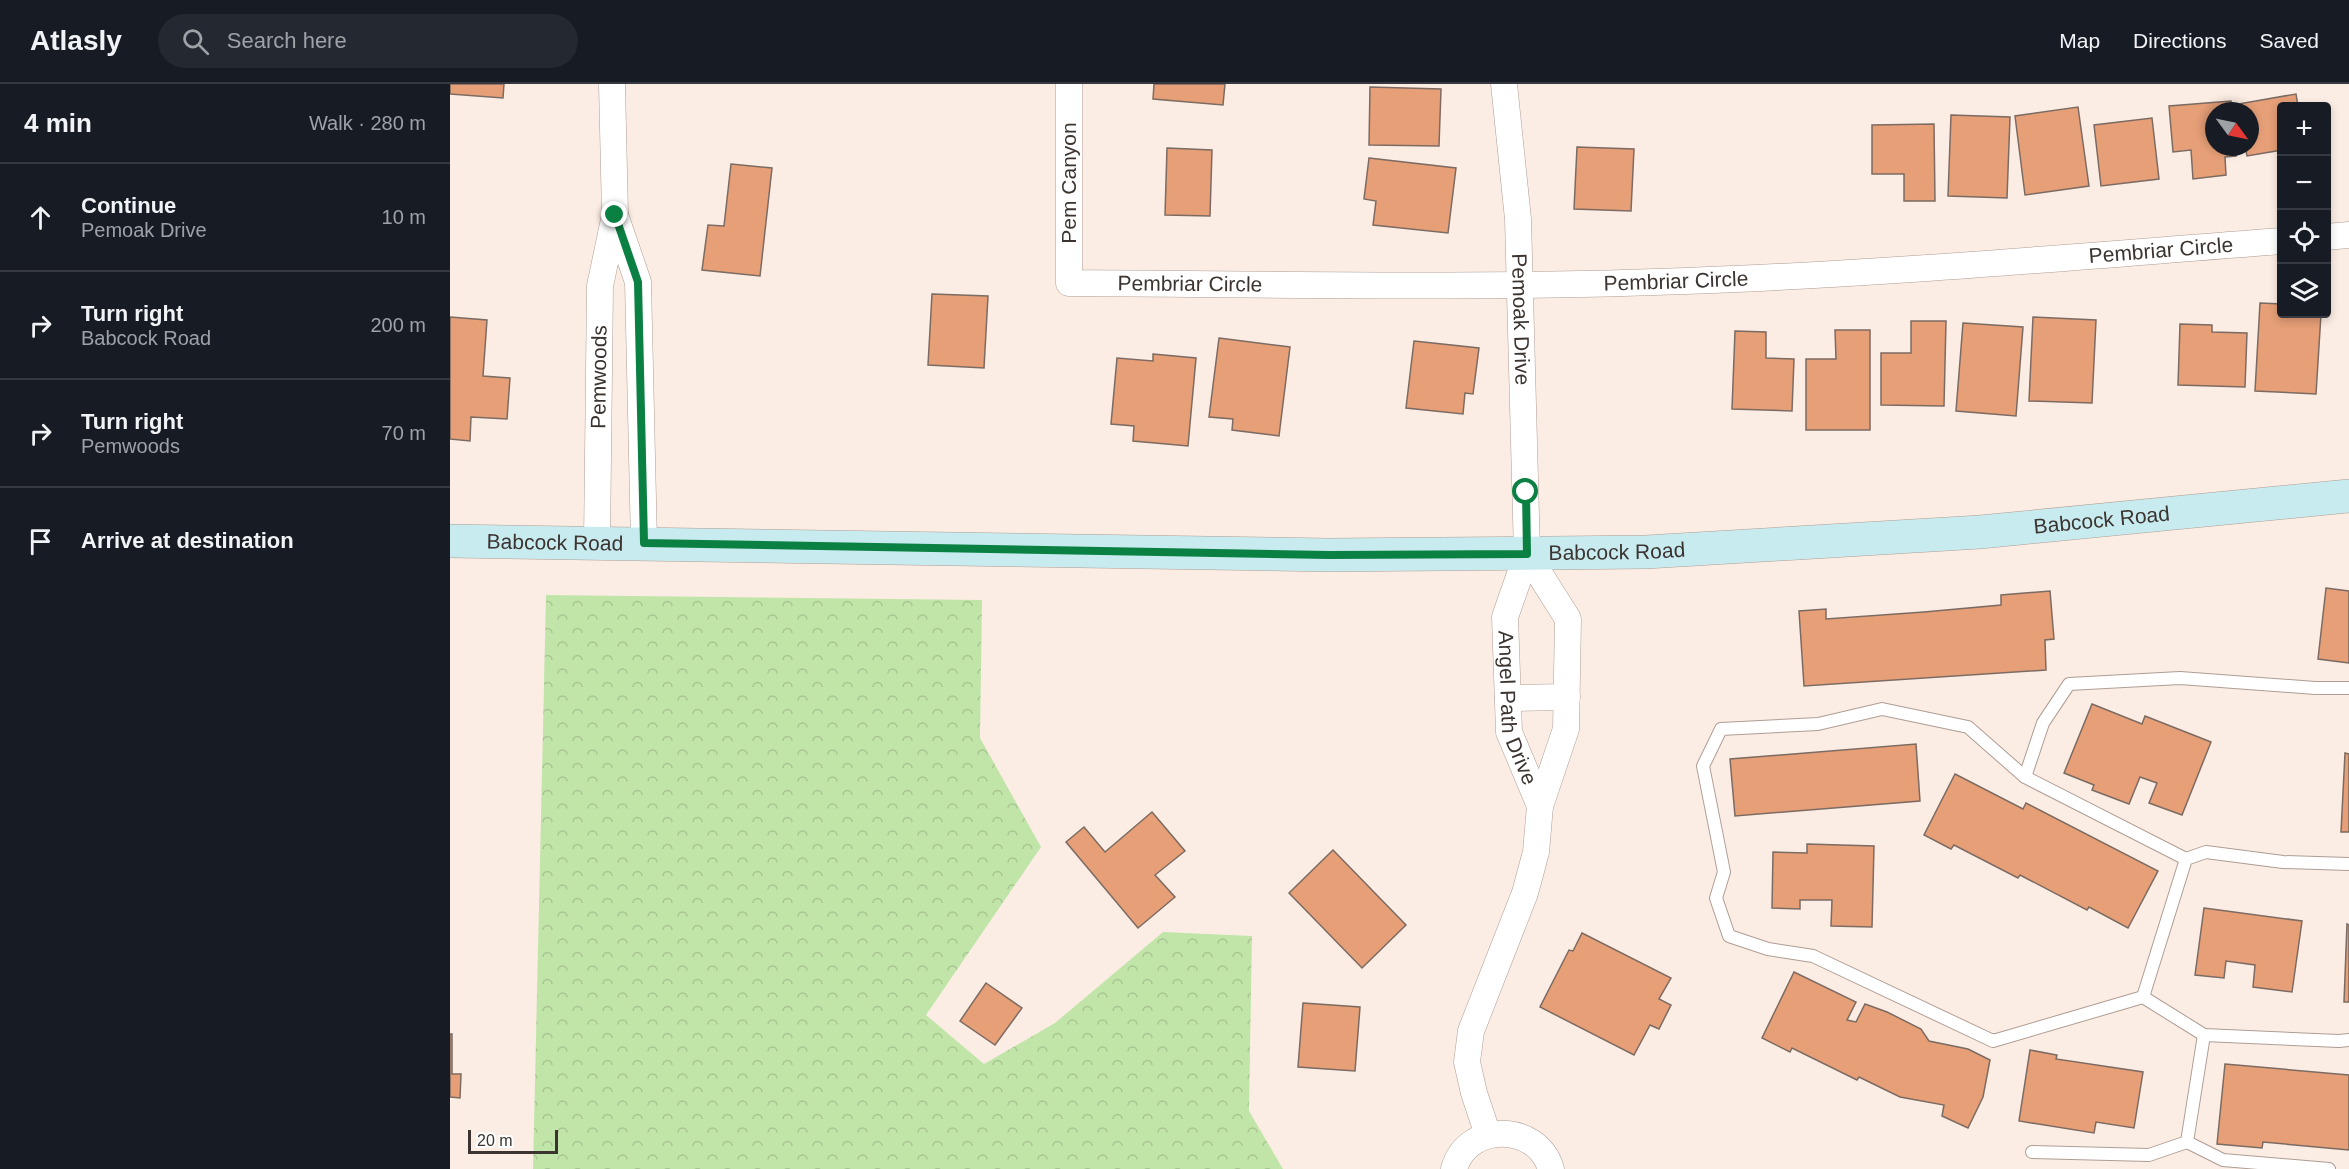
<!DOCTYPE html>
<html lang="en">
<head>
<meta charset="utf-8">
<style>
  :root { --surface:#171b24; --page:#242831; --text:#f1f3f6; --muted:#9ea1a6; --line:#363941 }
  body { margin:0; font-family:Helvetica,sans-serif; background:var(--page); color:var(--text) }
  .controls { position:absolute; right:18px; top:18px; display:grid; overflow:hidden; border-radius:6px; box-shadow:0 3px 9px #0003 }
  .controls button { width:54px; height:54px; display:grid; place-items:center; padding:0; border:0; border-bottom:2px solid var(--line); background:var(--surface); color:var(--text); font:30px sans-serif }
  .compass { position:absolute; left:1755px; top:18px; width:54px; height:54px; border-radius:50%; background:var(--surface); box-shadow:0 3px 9px #0003; rotate:123deg }
  .scale { position:absolute; left:18px; bottom:15px; width:90px; box-sizing:border-box; padding-left:6px; border:3px solid #3b3430; border-top:0; font-size:16px; line-height:21px; white-space:nowrap; color:#3b3430; -webkit-text-stroke:4px #fdfefd; paint-order:stroke }
  .stop { position:absolute; width:18px; height:18px; margin:-14px; border:4px solid #0b8043; border-radius:50%; background:#fff }
  .stop.end { background:#0b8043; border-color:#fff; box-shadow:0 2px 6px #0008 }
  .list { margin:0; padding:0; list-style:none }
  h2 { display:flex; justify-content:space-between; align-items:center; height:78px; margin:0; padding:0 24px; font-size:26px }
  h2 small { font-size:20px; font-weight:400; color:var(--muted) }
  .list li { display:grid; grid-template-columns:39px 1fr auto; gap:18px; align-items:center; box-sizing:border-box; height:108px; padding:0 24px; border-top:2px solid var(--line) }
  .list b { display:block; font-size:22px; white-space:nowrap }
  .list p { margin:0; font-size:20px; white-space:nowrap; color:var(--muted) }
  .list em { font-size:20px; font-style:normal; color:var(--muted) }
  .icon { flex:none; width:33px; height:33px; fill:none; stroke:currentColor; stroke-width:2; stroke-linecap:round; stroke-linejoin:round }
  .map { position:relative; flex:none; width:1899px; height:1085px; overflow:hidden }
  header { display:flex; align-items:center; gap:36px; box-sizing:border-box; height:84px; padding:0 30px; background:var(--surface); border-bottom:2px solid var(--line) }
  header strong { font-size:28px }
  nav { display:flex; gap:33px; margin-inline-start:auto; font-size:21px }
  .search { width:420px; height:54px; background:var(--page); display:flex; align-items:center; gap:15px; box-sizing:border-box; padding:0 21px; border-radius:33px; color:var(--muted); font-size:22px }
  main { display:flex }
  aside { flex:1; background:var(--surface) }
  .map>svg:first-child { display:block }
</style>
</head>
<body>
<header>
<strong>Atlasly</strong>
<div class="search"><svg class="icon" aria-label="search" viewBox="0 0 24 24"><circle cx="10" cy="10" r="6"/><path d="M15 15l6 6"/></svg>Search here</div>
<nav><a>Map</a><a>Directions</a><a>Saved</a></nav>
</header>
<main>
<aside>
<h2>4 min<small>Walk · 280 m</small></h2>
<ul class="list">
<li><svg class="icon" aria-label="ahead" viewBox="0 0 24 24"><path d="M12 20V5M6 11l6-6 6 6"/></svg><div><b>Continue</b><p>Pemoak Drive</p></div><em>10 m</em></li>
<li><svg class="icon" aria-label="right" viewBox="0 0 24 24"><path d="M7 20v-9h11M14 6l5 5-5 5"/></svg><div><b>Turn right</b><p>Babcock Road</p></div><em>200 m</em></li>
<li><svg class="icon" aria-label="right" viewBox="0 0 24 24"><path d="M7 20v-9h11M14 6l5 5-5 5"/></svg><div><b>Turn right</b><p>Pemwoods</p></div><em>70 m</em></li>
<li><svg class="icon" aria-label="arrive" viewBox="0 0 24 24"><path d="M6 21V4h12l-3 4 3 4H6"/></svg><div><b>Arrive at destination</b></div></li>
</ul>
</aside>
<div class="map">
<svg width="1899" height="1085" viewBox="0 0 1899 1085">
  <defs>
    <pattern id="forest-crowns" width="20" height="18" patternUnits="userSpaceOnUse" patternTransform="scale(1.5)"><rect width="20" height="18" fill="#c1e5a8"/><path d="M2 6a3 3 0 1 1 6 0M12 15a3 3 0 1 1 6 0" fill="none" stroke="#a7c591"/></pattern>
  </defs>
  <rect width="100%" height="100%" fill="#fcede4"/>
  <path fill="url(#forest-crowns)" d="M96,511l436,5 -2,138 61,109 -115,168 58,49 71,-41 108,-91 89,4 -3,175 34,58h-750z"/>
  <g fill="#e69f77" stroke="#7c6b62" stroke-width="1.5">
    <path d="M0,0h54l-1,14 -53,-4z"/>
    <path d="M704,0h71l-2,21 -70,-6z"/>
    <path d="M920,3l71,2 -2,57 -70,-1z"/>
    <path d="M1846,10l2,12h-16v44l-35,6 -2,-9h5v-36h-11l-1,-7z"/>
    <path d="M1781,17v10h-17v36h21l1,9 -11,1 1,18 -33,4 -2,-29 -18,2 -4,-46z"/>
    <path d="M1628,23l11,79 -64,9 -10,-79z"/>
    <path d="M1501,31l59,2 -3,81 -59,-2z"/>
    <path d="M1702,34l7,61 -58,7 -7,-61z"/>
    <path d="M1484,40l1,77h-31v-27h-32v-49z"/>
    <path d="M1127,63l57,2 -3,62 -57,-2z"/>
    <path d="M717,64l45,2 -2,66 -45,-1z"/>
    <path d="M919,74l87,10 -8,65 -75,-8 3,-24 -12,-2z"/>
    <path d="M281,80l41,4 -12,108 -58,-6 6,-45 16,1z"/>
    <path d="M482,210l56,2 -4,72 -56,-3z"/>
    <path d="M1810,219l22,1v10h39l-5,80 -61,-3z"/>
    <path d="M0,233l37,3 -4,56 27,2 -3,41 -36,-2 -1,24 -20,-2z"/>
    <path d="M1583,233l63,3 -4,83 -63,-2z"/>
    <path d="M1461,237h35l-2,85 -63,-1v-52h30z"/>
    <path d="M1513,239l60,4 -7,89 -60,-5z"/>
    <path d="M1730,240l32,1v7l35,1 -2,54 -67,-2z"/>
    <path d="M1385,246h35v100h-64v-71h30z"/>
    <path d="M1285,247l31,1v26l28,1 -2,52 -60,-2z"/>
    <path d="M769,254l71,9 -11,89 -47,-6 1,-11 -24,-2z"/>
    <path d="M964,257l65,7 -6,46 -8,-1 -2,21 -57,-6z"/>
    <path d="M703,270l43,4 -8,88 -55,-5 1,-15 -23,-2 6,-66 36,3z"/>
    <path d="M1876,504l23,3v72l-31,-4z"/>
    <path d="M1600,507l4,48 -9,1 1,30 -242,16 -5,-75 27,-2v10l98,-7 77,-7v-10z"/>
    <path d="M1642,620l50,20 3,-8 66,26 -29,73 -33,-12 8,-20 -17,-6 -11,27 -37,-14 2,-5 -30,-12z"/>
    <path d="M1466,660l4,57 -185,15 -5,-57z"/>
    <path d="M1895,669l4,1v78h-8z"/>
    <path d="M1505,690l68,35 3,-6 132,68 -30,57 -39,-21 -2,3 -67,-35 -2,3 -64,-33 -3,4 -27,-14z"/>
    <path d="M702,728l33,39 -30,24 20,22 -37,31 -72,-86 18,-15 21,25z"/>
    <path d="M1357,760l67,2 -2,81 -41,-1 1,-26h-32v9l-28,-1 1,-56 34,1z"/>
    <path d="M883,766l73,75 -44,43 -73,-75z"/>
    <path d="M1754,824l98,13 -10,71 -39,-5 2,-22 -29,-4 -2,17 -29,-3z"/>
    <path d="M1897,840l2,1v77h-5z"/>
    <path d="M1132,849l89,45 -12,21 12,6 -12,24 -9,-4 -16,30 -94,-48 29,-57 4,1z"/>
    <path d="M1344,888l62,30 -9,18 9,2 9,-18 22,8 34,17 8,12 39,8 22,11 -7,37 -15,31 -26,-12 2,-11 -44,-8 -41,-20 -2,3 -65,-32 -2,4 -28,-14z"/>
    <path d="M536,899l36,25 -27,37 -35,-24z"/>
    <path d="M853,919l57,4 -5,64 -57,-4z"/>
    <path d="M0,950h2v40h9l-1,24 -10,-1z"/>
    <path d="M1580,966l27,5 -1,4 87,13 -9,56 -38,-6 -2,11 -75,-12z"/>
    <path d="M1775,980l124,11v75l-86,-8 -1,6 -45,-4z"/>
  </g>
  <g fill="none" stroke-linecap="round" stroke-linejoin="round">
    <defs>
      <g id="lane">
        <path d="M1575,693l161,82"/>
        <path d="M1899,780l-66,-2 -77,-10 -20,7 -43,138 61,38 135,6 10,-1"/>
        <path d="M1693,913l-150,44 -180,-85 -45,-7 -39,-13 -13,-38 8,-26 -21,-106 18,-37 97,-5 64,-15 86,18 57,50 18,-54 26,-39 111,-6 135,10h34"/>
        <path d="M1737,1058l36,18 106,9"/>
        <path d="M1582,1068l117,3 38,-13 17,-107"/>
      </g>
      <g id="street">
        <path id="s1" d="M619,0v199c205,1 411,6 616,-2 199,-7 398,-25 597,-40"/>
        <path id="s2" d="M1054,0l14,135 9,335 -22,63 4,115 31,74"/>
        <path d="M165,131l23,67 6,261"/>
        <path d="M1876,153l23,-2"/>
        <path id="s3" d="M147,458l3,-256 15,-71 -3,-131"/>
        <path d="M1058,614l59,-1"/>
        <path d="M1038,1051l-14,-42 -7,-31 4,-31 54,-138 11,-41 4,-46 26,-77 2,-110 -41,-65"/>
        <path d="M1004,1085c13,-47 83,-47 97,0"/>
      </g>
      <g id="secondary">
        <path id="s4" d="M0,457l879,14 317,-3 334,-20 369,-36"/>
      </g>
    </defs>
    <use href="#lane" stroke="#af9d94" stroke-width="14"/>
    <use href="#street" stroke="#af9d94" stroke-width="27"/>
    <use href="#secondary" stroke="#af9d94" stroke-width="34"/>
    <use href="#lane" stroke="#fff" stroke-width="12"/>
    <use href="#street" stroke="#fff" stroke-width="26"/>
    <use href="#secondary" stroke="#c8ebef" stroke-width="33"/>
  </g>
  <g fill="none" stroke-linecap="round" stroke-linejoin="round">
    <path stroke="#0b8043" stroke-width="8" d="M165,131l23,67 6,261 685,12 198,-1 -1,-62"/>
  </g>
  <g text-anchor="middle" stroke-width="4.5" stroke-linejoin="round" paint-order="stroke">
    <g font-size="21" fill="#3b3430" stroke="#fdfefd">
      <text transform="translate(619 99) rotate(-90)" y="7">Pem Canyon</text>
      <text dy="7" stroke="none"><textPath href="#s1" startOffset="1292">Pembriar Circle</textPath></text>
      <text dy="7" stroke="none"><textPath href="#s1" startOffset="806">Pembriar Circle</textPath></text>
      <text dy="7" stroke="none"><textPath href="#s1" startOffset="320">Pembriar Circle</textPath></text>
      <text dy="7" stroke="none"><textPath href="#s2" startOffset="236">Pemoak Drive</textPath></text>
      <text dy="7" stroke="none"><textPath href="#s3" startOffset="165">Pemwoods</textPath></text>
      <text dy="7" stroke="none"><textPath href="#s4" startOffset="1653">Babcock Road</textPath></text>
      <text dy="7" stroke="none"><textPath href="#s4" startOffset="105">Babcock Road</textPath></text>
      <text dy="7" stroke="none"><textPath href="#s4" startOffset="1167">Babcock Road</textPath></text>
      <text dy="7" stroke="none"><textPath href="#s2" startOffset="630">Angel Path Drive</textPath></text>
    </g>
  </g>
</svg>
<div class="controls">
<button>+</button>
<button>−</button>
<button><svg class="icon" aria-label="locate" viewBox="0 0 24 24"><circle cx="12" cy="12" r="6"/><path d="M12 2v4M12 18v4M2 12h4M18 12h4"/></svg></button>
<button><svg class="icon" aria-label="layers" viewBox="0 0 24 24"><path d="M12 4l9 5-9 5-9-5zM3 14l9 5 9-5"/></svg></button>
</div>
<svg class="compass" viewBox="-18 -18 36 36"><path d="M0-13l5 13h-10z" fill="#e53935"/><path d="M0 13l5-13h-10z" fill="#9ea1a6"/></svg>
<div class="scale">20 m</div>
<div class="stop" style="left:1076px;top:408px"></div>
<div class="stop end" style="left:165px;top:131px"></div>
</div>
</main>
</body>
</html>
